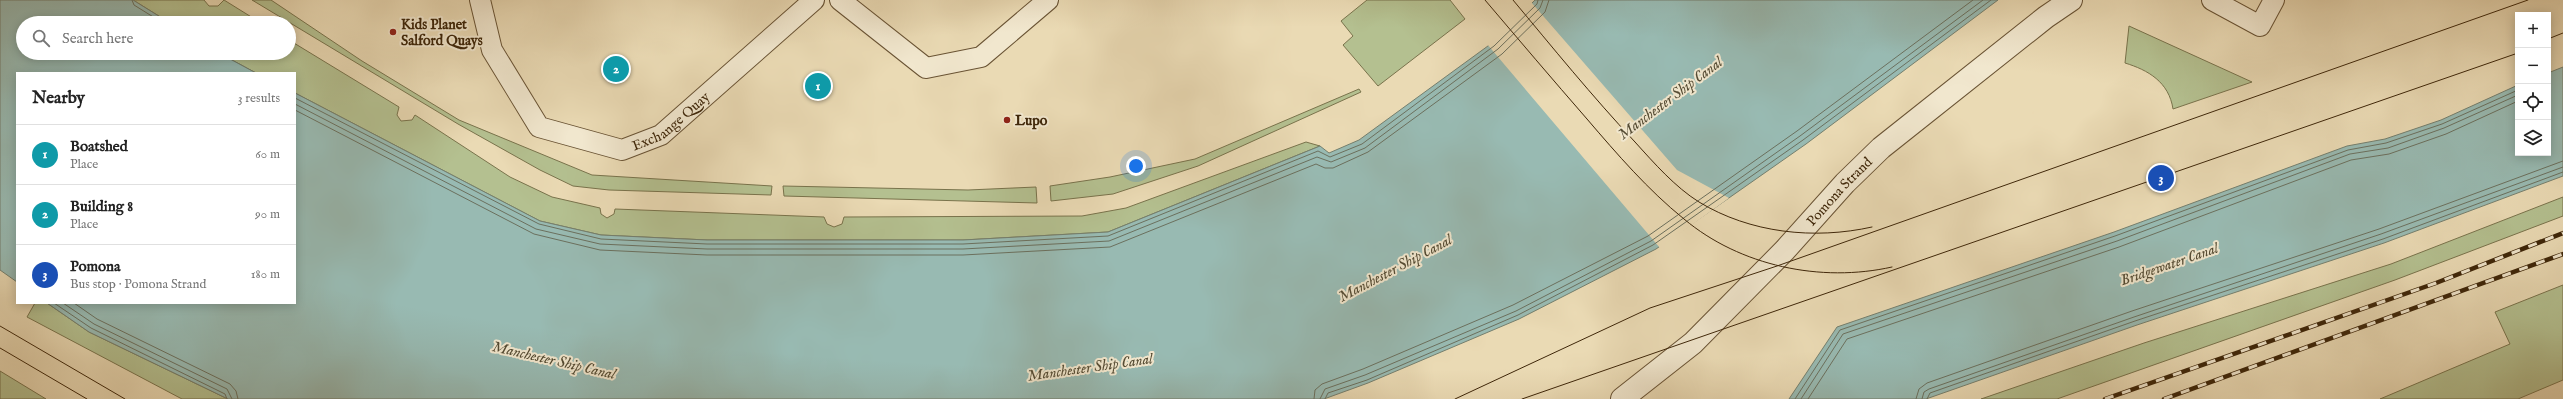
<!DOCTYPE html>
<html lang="en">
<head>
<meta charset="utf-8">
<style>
  :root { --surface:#fff; --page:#f2f2f2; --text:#222; --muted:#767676; --line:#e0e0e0; --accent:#0b8043 }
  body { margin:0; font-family:"IM FELL English",serif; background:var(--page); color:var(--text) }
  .controls { position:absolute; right:12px; top:12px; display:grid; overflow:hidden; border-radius:0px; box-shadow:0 2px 10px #0003 }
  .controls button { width:36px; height:36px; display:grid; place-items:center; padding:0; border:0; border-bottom:1px solid var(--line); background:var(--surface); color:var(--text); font:20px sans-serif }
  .you { position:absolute; left:1136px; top:166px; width:14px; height:14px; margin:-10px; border:3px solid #fff; border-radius:50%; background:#1a73e8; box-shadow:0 0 0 6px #1a73e833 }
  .badge { display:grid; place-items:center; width:26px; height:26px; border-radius:50%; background:var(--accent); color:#fff; font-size:13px; font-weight:700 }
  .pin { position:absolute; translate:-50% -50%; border:2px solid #fff; box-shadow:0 1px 4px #0006 }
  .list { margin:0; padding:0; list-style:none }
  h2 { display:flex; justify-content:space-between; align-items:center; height:52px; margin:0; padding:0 16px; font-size:17px }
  h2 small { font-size:13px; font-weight:400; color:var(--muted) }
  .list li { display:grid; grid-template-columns:26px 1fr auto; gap:12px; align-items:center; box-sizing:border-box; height:60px; padding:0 16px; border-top:1px solid var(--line) }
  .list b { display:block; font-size:15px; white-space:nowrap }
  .list p { margin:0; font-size:13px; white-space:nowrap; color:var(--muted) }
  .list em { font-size:13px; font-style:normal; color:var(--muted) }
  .icon { flex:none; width:22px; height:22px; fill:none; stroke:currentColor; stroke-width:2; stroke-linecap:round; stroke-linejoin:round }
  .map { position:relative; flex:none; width:2563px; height:399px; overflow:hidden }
  .search { position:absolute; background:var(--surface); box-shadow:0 2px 10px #0003; left:16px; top:16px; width:280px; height:44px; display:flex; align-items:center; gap:10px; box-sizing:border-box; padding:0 14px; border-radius:22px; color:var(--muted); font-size:15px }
  .panel { position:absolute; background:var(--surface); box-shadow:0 2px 10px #0003; left:16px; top:72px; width:280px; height:232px; border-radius:0px }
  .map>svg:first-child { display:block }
</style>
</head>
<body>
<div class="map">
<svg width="2563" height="399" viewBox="0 0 2563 399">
  <rect width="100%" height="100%" fill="#eadab4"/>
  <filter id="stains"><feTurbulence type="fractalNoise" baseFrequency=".005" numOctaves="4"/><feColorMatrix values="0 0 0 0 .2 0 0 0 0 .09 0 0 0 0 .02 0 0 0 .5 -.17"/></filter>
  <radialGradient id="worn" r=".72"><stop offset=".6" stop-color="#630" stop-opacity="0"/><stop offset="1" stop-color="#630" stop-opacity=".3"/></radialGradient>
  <g fill="#b4c090" stroke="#79734c">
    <path d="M133,0h71l5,6h9l6,-6 37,23h-91z"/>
    <path d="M252,0h19l91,61 97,59 133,55 180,11 -1,9 -162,-5 -36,-4 -33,-16 -82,-46z"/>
    <path d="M1367,0h83l15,19 -87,67 -35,-41 10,-9 -12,-15z"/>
    <path d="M2129,26l123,56 -79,27c-4,-27 -25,-39 -48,-46z"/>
    <path d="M289,40l110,67 -2,8 4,6 11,-1 3,-5 95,62 42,20 48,11 1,6 6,4 7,-4 1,-5 209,8 3,7 7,3 8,-3 2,-7 238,-1 44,-8 180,-66 14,4 -212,86 -145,8h-256l-106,-5 -61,-14 -245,-128v-20h-39l-37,-20h70z"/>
    <path d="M1359,89l2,3 -163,74 -85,28 -62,7 -1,-15 60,-9 85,-18z"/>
    <path d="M783,186l185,4 68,-3 1,16 -253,-7z"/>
    <path d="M2563,197v19l-168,64 -338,119h-76l163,-56 247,-79z"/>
    <path d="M2563,285v95l-45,19h-138l130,-55 -15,-32z"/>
    <path d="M35,303h12l42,29 139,67h-46l-155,-82z"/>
    <path d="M0,371l46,28h-46z"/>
  </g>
  <g fill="#98bab2" stroke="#747f6e">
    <path d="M0,0h133l37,23h-147v30h196l37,20h-239v209l-17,-12z"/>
    <path d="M1535,0h463l-192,144 -150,105 -137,70 -151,64 -44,16h-1096l-139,-67 -42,-29h248v-210l245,128 61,14 106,5h256l145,-8 212,-86 9,7 30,-13 133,-97z"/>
    <path d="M2563,67v109l-179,67 -247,82 -211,74h-137l48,-72 277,-95 233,-86 38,-7 56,-19 77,-35v68h30v-80z"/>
  </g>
  <path fill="#eadab4" d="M1531,2l146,168 52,28 -69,50 -173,-204z"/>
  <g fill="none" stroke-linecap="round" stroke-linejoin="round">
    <g stroke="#6b705e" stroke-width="1">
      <path d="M132,0l2,5 29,18"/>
      <path d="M295,98l244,126 62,15 106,5h256l145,-8 210,-85 12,6 32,-13 132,-98 43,-42 1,-4"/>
      <path d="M295,104l241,125 64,15 107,5h256l146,-8 208,-84 14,5 34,-14 133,-99 42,-41 3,-8"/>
      <path d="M295,110l239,124 66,16 107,5h256l147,-8 206,-83 9,4h8l35,-16 134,-98 43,-42 4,-12"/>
      <path d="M54,303l37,25 134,66 2,5"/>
      <path d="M63,303l31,21 133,65 5,10"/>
      <path d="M74,303l23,16 133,65 6,7 2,8"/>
      <path d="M1314,399l1,-9 7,-6 41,-15 150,-64 135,-69 149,-105 176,-131"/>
      <path d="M1320,399l5,-10 40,-14 151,-64 135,-70 149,-105 183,-136"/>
      <path d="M1325,399l3,-6 39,-13 151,-65 135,-70 150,-105 188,-140"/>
      <path d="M1795,399l45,-69 275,-94 233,-86 38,-7 56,-19 76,-34"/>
      <path d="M1801,399l42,-65 274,-93 233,-87 38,-6 56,-20 74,-33"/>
      <path d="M1808,399l39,-60 272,-92 232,-87 38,-6 57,-20 72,-33"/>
      <path d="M1916,399l3,-10 8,-6 205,-72 247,-82 184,-68"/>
      <path d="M1922,399l2,-7 5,-3 205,-72 247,-83 182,-67"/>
      <path d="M1927,399l3,-6 205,-72 248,-82 180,-67"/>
    </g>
    <defs>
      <g id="lane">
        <path id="s1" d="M480,0l12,50 47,77 83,23 39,-15 153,-135"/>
        <path d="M840,0l86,68 55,-11 67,-57"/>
        <path d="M2212,0l48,26 14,-26"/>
      </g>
      <g id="street">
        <path id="s2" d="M1622,399l71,-56 92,-93 60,-67 36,-35 165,-131 25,-17"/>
      </g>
    </defs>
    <use href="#lane" stroke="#695334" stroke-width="22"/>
    <use href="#street" stroke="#695334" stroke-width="24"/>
    <use href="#lane" stroke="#f1e7ce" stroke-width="20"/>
    <use href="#street" stroke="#f1e7ce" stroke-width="22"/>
    <g stroke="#3e2609" stroke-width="1">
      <path d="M1485,0c34,40 68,80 102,119 30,35 61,71 97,100 56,47 137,64 208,48"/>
      <path d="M1513,0c40,48 79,96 122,142 19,21 40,45 64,60 51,31 115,38 173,25"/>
      <path d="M2548,39l15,-6"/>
      <path d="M0,326l125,73"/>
      <path d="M0,348l87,51"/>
      <path d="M1455,399l195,-91 127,-42 751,-266"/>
      <path d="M1522,399l996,-346"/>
    </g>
    <defs>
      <g id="rail">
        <path d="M2105,399l331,-116 127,-50"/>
        <path d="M2164,399l399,-145"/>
      </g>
    </defs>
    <use href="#rail" stroke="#3e2609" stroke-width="4.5"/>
    <use href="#rail" stroke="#f1e7ce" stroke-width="3" stroke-dasharray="9" stroke-linecap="butt"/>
  </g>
  <g fill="#8f2418" stroke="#f1e7ce" stroke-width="1.5">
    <circle cx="393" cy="32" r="4"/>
    <circle cx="1007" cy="120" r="4"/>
  </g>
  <g text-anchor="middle" stroke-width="4" stroke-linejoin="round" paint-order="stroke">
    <g font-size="14" font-weight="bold" fill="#3e2609" stroke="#f1e7ce" text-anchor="start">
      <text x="401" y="29">Kids Planet<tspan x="401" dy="16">Salford Quays</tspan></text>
      <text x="1015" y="125">Lupo</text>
    </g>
    <g font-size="14" fill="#3e2609" stroke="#f1e7ce">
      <text dy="5" stroke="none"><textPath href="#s1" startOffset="285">Exchange Quay</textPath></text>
      <text dy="5" stroke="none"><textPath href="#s2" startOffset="301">Pomona Strand</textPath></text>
    </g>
    <g font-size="15" font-style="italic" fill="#544b33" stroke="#f1e7ce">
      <text transform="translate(1670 98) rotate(-37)" y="5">Manchester Ship Canal</text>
      <text transform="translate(2169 264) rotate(-19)" y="5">Bridgewater Canal</text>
      <text transform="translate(1395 268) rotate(-28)" y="5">Manchester Ship Canal</text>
      <text transform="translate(554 360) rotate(13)" y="5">Manchester Ship Canal</text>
      <text transform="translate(1090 367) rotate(-8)" y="5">Manchester Ship Canal</text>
    </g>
  </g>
  <rect width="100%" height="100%" filter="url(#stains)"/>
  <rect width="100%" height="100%" fill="url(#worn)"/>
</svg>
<div class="controls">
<button>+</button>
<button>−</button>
<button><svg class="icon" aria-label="locate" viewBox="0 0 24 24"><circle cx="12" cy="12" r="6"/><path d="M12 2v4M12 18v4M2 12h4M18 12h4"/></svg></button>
<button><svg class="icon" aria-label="layers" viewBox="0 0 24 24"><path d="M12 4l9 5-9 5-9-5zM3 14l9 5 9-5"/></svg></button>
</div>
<div class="you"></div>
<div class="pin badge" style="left:818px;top:86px;background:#0f9aa8">1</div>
<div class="pin badge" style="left:616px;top:69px;background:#0f9aa8">2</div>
<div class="pin badge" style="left:2161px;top:178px;background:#1a4fb4">3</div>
<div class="search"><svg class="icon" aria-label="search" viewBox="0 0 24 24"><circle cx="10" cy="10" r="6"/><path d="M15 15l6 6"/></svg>Search here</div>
<section class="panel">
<h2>Nearby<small>3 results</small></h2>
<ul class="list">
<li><span class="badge" style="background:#0f9aa8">1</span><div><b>Boatshed</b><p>Place</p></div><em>60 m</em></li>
<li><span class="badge" style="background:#0f9aa8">2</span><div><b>Building 8</b><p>Place</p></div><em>90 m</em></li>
<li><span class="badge" style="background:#1a4fb4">3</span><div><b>Pomona</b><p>Bus stop · Pomona Strand</p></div><em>180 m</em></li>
</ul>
</section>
</div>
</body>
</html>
